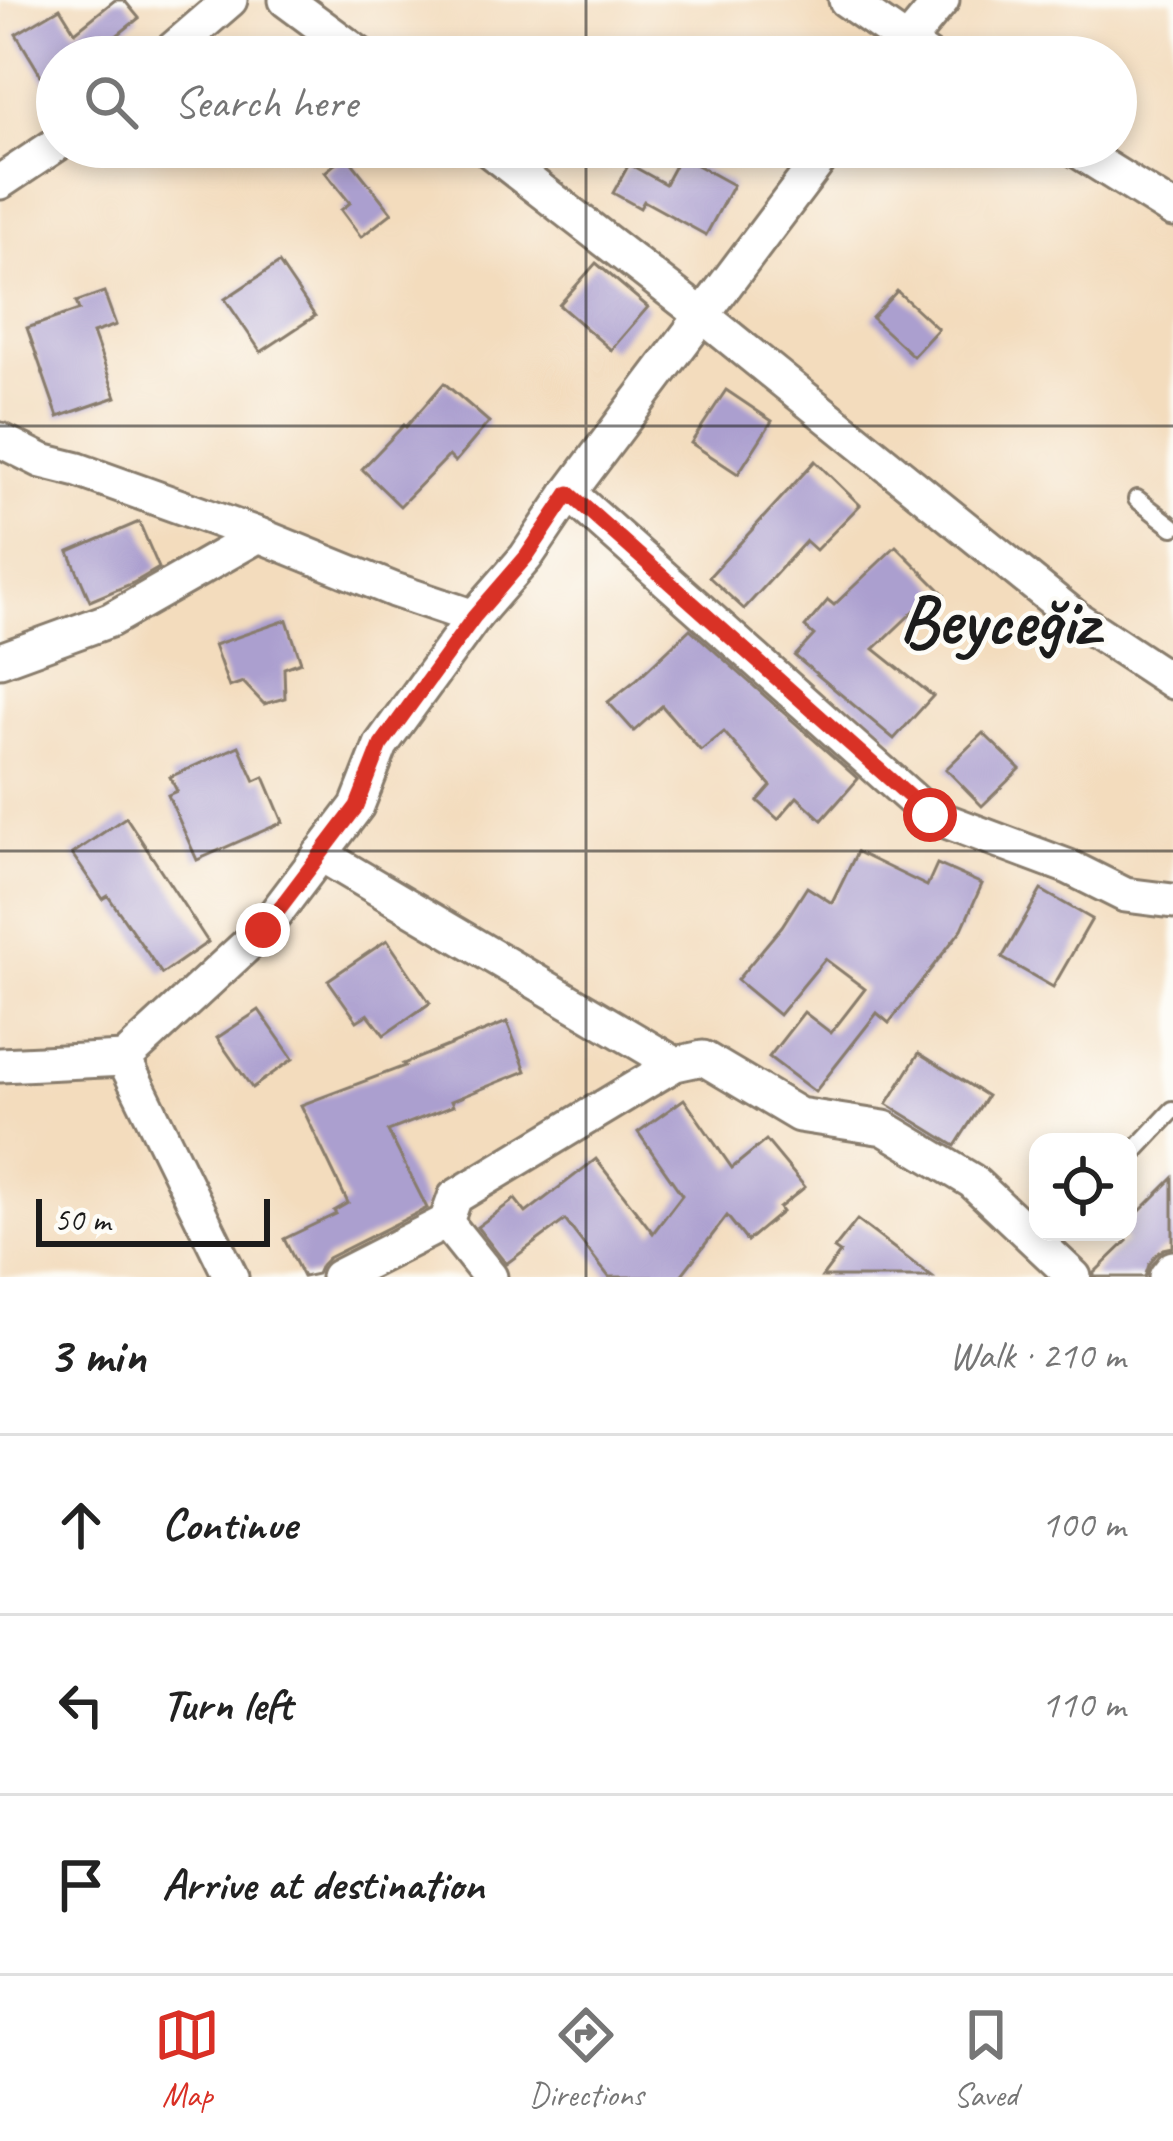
<!DOCTYPE html>
<html lang="en">
<head>
<meta charset="utf-8">
<style>
  :root { --surface:#fff; --page:#f2f2f2; --text:#222; --muted:#767676; --line:#e0e0e0; --accent:#d93025 }
  body { margin:0; font-family:Caveat,sans-serif; background:var(--page); color:var(--text) }
  .controls { position:absolute; right:36px; bottom:36px; display:grid; overflow:hidden; border-radius:24px; box-shadow:0 6px 18px #0003 }
  .controls button { width:108px; height:108px; display:grid; place-items:center; padding:0; border:0; border-bottom:3px solid var(--line); background:var(--surface); color:var(--text); font:60px sans-serif }
  .scale { position:absolute; left:36px; bottom:30px; width:234px; box-sizing:border-box; padding-left:12px; border:6px solid #1c1c1c; border-top:0; font-size:33px; line-height:42px; white-space:nowrap; color:#1c1c1c; -webkit-text-stroke:9px #fdfcf7; paint-order:stroke }
  .stop { position:absolute; width:36px; height:36px; margin:-27px; border:9px solid #d93025; border-radius:50%; background:#fff }
  .stop.end { background:#d93025; border-color:#fff; box-shadow:0 3px 12px #0008 }
  .list { margin:0; padding:0; list-style:none }
  h2 { display:flex; justify-content:space-between; align-items:center; height:156px; margin:0; padding:0 48px; font-size:51px }
  h2 small { font-size:39px; font-weight:400; color:var(--muted) }
  .list li { display:grid; grid-template-columns:78px 1fr auto; gap:36px; align-items:center; box-sizing:border-box; height:180px; padding:0 48px; border-top:3px solid var(--line) }
  .list b { display:block; font-size:45px; white-space:nowrap }
  .list em { font-size:39px; font-style:normal; color:var(--muted) }
  .icon { flex:none; width:66px; height:66px; fill:none; stroke:currentColor; stroke-width:2; stroke-linecap:round; stroke-linejoin:round }
  .map { position:relative; flex:none; width:1173px; height:1277px; overflow:hidden }
  .search { position:absolute; background:var(--surface); box-shadow:0 6px 18px #0003; left:36px; right:36px; top:36px; height:132px; display:flex; align-items:center; gap:30px; box-sizing:border-box; padding:0 42px; border-radius:66px; color:var(--muted); font-size:45px }
  .sheet { height:696px; background:var(--surface) }
  nav { display:flex; justify-content:space-around; align-items:center; box-sizing:border-box; height:168px; border-top:3px solid var(--line); background:var(--surface); font-size:33px; color:var(--muted) }
  nav a { display:grid; justify-items:center; gap:6px }
  nav .on { color:var(--accent) }
  .map>svg:first-child { display:block }
</style>
</head>
<body>
<div class="map">
<svg width="1173" height="1277" viewBox="0 0 1173 1277">
  <rect width="100%" height="100%" fill="#fdfcf7"/>
  <filter id="ink" filterUnits="userSpaceOnUse"><feTurbulence type="fractalNoise" baseFrequency=".00833" numOctaves="2"/><feDisplacementMap in="SourceGraphic" scale="24" xChannelSelector="R" yChannelSelector="G"/><feConvolveMatrix kernelMatrix="1 2 1 2 8 2 1 2 1" color-interpolation-filters="sRGB"/></filter>
  <filter id="wash" filterUnits="userSpaceOnUse"><feTurbulence type="fractalNoise" baseFrequency=".004" numOctaves="4" result="noise"/><feDisplacementMap in="SourceGraphic" scale="48" xChannelSelector="R" yChannelSelector="G"/><feGaussianBlur stdDeviation="2.7" result="paint"/><feColorMatrix in="noise" values="0 0 0 0 0 0 0 0 0 0 0 0 0 0 0 0 0 1.4 0 .05"/><feComposite in="paint" operator="in"/></filter>
  <g filter="url(#wash)">
    <rect width="100%" height="100%" fill="#f3dcbd"/>
    <g id="blocks">
      <g fill="#ab9fcf">
        <path d="M115,0h9l15,18 -49,39h-33v45l-41,-68 44,-26 15,24z"/>
        <path d="M346,155l46,58 -31,24 -20,-27 9,-7 -25,-31z"/>
        <path d="M680,156l53,29 -27,50 -62,-34 -4,7 -27,-15 16,-29 36,20z"/>
        <path d="M279,263l36,53 -54,36 -36,-53z"/>
        <path d="M596,263l52,44 -37,43 -52,-45z"/>
        <path d="M897,291l41,38 -25,27 -41,-38z"/>
        <path d="M104,292l12,33 -23,8 23,64 -58,20 -31,-89 52,-18 -3,-8z"/>
        <path d="M444,383l45,39 -34,40 -6,-6 -49,50 -38,-37 42,-44 2,2z"/>
        <path d="M726,390l46,31 -34,53 -47,-31z"/>
        <path d="M815,461l45,44 -44,45 -10,-9 -62,68 -35,-32z"/>
        <path d="M139,522l20,46 -26,15 -43,18 -21,-49z"/>
        <path d="M896,546l48,48 -24,22 -6,-5 -40,38 59,47 -39,43 -99,-83 19,-21 -9,-8 23,-27 6,5z"/>
        <path d="M287,620l14,42 -17,6 1,30 -21,6 -21,-22 -14,5 -15,-42z"/>
        <path d="M690,629l168,150 -36,41 -25,-23 -19,22 -20,-18 13,-15 -47,-54 -23,19 -39,-45 -28,25 -26,-29 28,-22z"/>
        <path d="M983,733l37,36 -38,37 -36,-37z"/>
        <path d="M239,746l16,35 9,-4 19,45 -86,38 -29,-65 9,-4 -7,-14z"/>
        <path d="M126,817l82,125 -46,32 -54,-78 -5,3 -31,-45z"/>
        <path d="M857,852l70,34 10,-22 45,20 -20,45 -73,94 -12,-10 -62,79 -46,-35 35,-45 27,21 34,-44 -40,-30 -46,56 -42,-35 45,-54 25,-39 25,16z"/>
        <path d="M1041,890l51,29 -39,68 -51,-29z"/>
        <path d="M387,940l43,63 -46,32 -16,-21 -11,7 -29,-41z"/>
        <path d="M259,1010l34,49 -41,29 -35,-50z"/>
        <path d="M507,1022l19,49 -75,30 2,5 -65,25 39,77 -99,50 -7,7 -4,9 -14,3 -19,-38 52,-25 -2,-3 14,-8 -47,-98 104,-39 -2,-2z"/>
        <path d="M919,1053l68,43 -32,50 -68,-42z"/>
        <path d="M684,1099l48,69 34,-28 39,47 -26,21 3,4 -35,29 -20,-25 -47,61h-71l-44,-57 -59,44 -29,-37 38,-28 11,14 70,-54 57,74 29,-38 -44,-63z"/>
        <path d="M1173,1178v69l-9,2 -8,6 -7,10 -4,12h-51v-4l33,-32 -8,-9h9v-9z"/>
        <path d="M857,1220l75,57h-110l18,-24 -6,-4z"/>
      </g>
    </g>
  </g>
  <g filter="url(#ink)">
    <use href="#blocks" fill-opacity="0" stroke="#887c6c" stroke-width="3"/>
    <g fill="none" stroke-linecap="round" stroke-linejoin="round">
      <defs>
        <g id="service">
          <path d="M1137,499l36,28"/>
          <path d="M1128,1158l45,-48"/>
        </g>
        <g id="minor">
          <path d="M286,0l77,57"/>
          <path d="M846,0l82,57"/>
          <path d="M164,57l66,-57"/>
          <path d="M895,57l47,-57"/>
          <path d="M485,147l218,169 373,302 97,64"/>
          <path d="M1072,147l101,63"/>
          <path d="M0,182l57,-38"/>
          <path d="M0,440l42,21 36,9 181,65 135,55 80,27"/>
          <path d="M569,493l361,322 139,52 56,28 48,6"/>
          <path d="M0,660l110,-40 149,-85"/>
          <path d="M320,854l355,210"/>
          <path d="M0,1065l124,-6"/>
          <path d="M231,1277l-107,-218 139,-129 94,-124 24,-61 93,-128 52,-60 43,-64 260,-346"/>
          <path d="M338,1277l108,-55"/>
          <path d="M490,1277l-44,-55 9,-25 220,-133 28,-6 96,57 85,13 88,53 102,96"/>
          <path d="M1166,1277l7,-9"/>
        </g>
      </defs>
      <use href="#service" stroke="#887c6c" stroke-width="22"/>
      <use href="#minor" stroke="#887c6c" stroke-width="39"/>
      <use href="#service" stroke="#fff" stroke-width="16"/>
      <use href="#minor" stroke="#fff" stroke-width="33"/>
    </g>
  </g>
  <g fill="none" stroke-linecap="round" stroke-linejoin="round" filter="url(#ink)">
    <path stroke="#d93025" stroke-width="15" d="M263,930l94,-124 24,-61 93,-128 52,-60 43,-64 361,322"/>
  </g>
  <path fill="none" stroke="#1c1c1c" stroke-width="3" stroke-opacity="0.55" d="M586,0v57M586,147v1130M0,426h1173M0,851h1173"/>
  <g text-anchor="middle" stroke-width="9" stroke-linejoin="round" paint-order="stroke">
    <g font-size="72" font-weight="bold" fill="#1c1c1c" stroke="#fdfcf7">
      <text x="998" y="644">Beyceğiz</text>
    </g>
  </g>
</svg>
<div class="controls">
<button><svg class="icon" aria-label="locate" viewBox="0 0 24 24"><circle cx="12" cy="12" r="6"/><path d="M12 2v4M12 18v4M2 12h4M18 12h4"/></svg></button>
</div>
<div class="scale">50 m</div>
<div class="stop" style="left:930px;top:815px"></div>
<div class="stop end" style="left:263px;top:930px"></div>
<div class="search"><svg class="icon" aria-label="search" viewBox="0 0 24 24"><circle cx="10" cy="10" r="6"/><path d="M15 15l6 6"/></svg>Search here</div>
</div>
<section class="sheet">
<h2>3 min<small>Walk · 210 m</small></h2>
<ul class="list">
<li><svg class="icon" aria-label="ahead" viewBox="0 0 24 24"><path d="M12 20V5M6 11l6-6 6 6"/></svg><div><b>Continue</b></div><em>100 m</em></li>
<li><svg class="icon" aria-label="left" viewBox="0 0 24 24"><path d="M17 20v-9H6M10 6l-5 5 5 5"/></svg><div><b>Turn left</b></div><em>110 m</em></li>
<li><svg class="icon" aria-label="arrive" viewBox="0 0 24 24"><path d="M6 21V4h12l-3 4 3 4H6"/></svg><div><b>Arrive at destination</b></div></li>
</ul>
</section>
<nav>
<a class="on"><svg class="icon" aria-label="map" viewBox="0 0 24 24"><path d="M3 6l6-2 6 2 6-2v14l-6 2-6-2-6 2zM9 4v14M15 6v14"/></svg>Map</a>
<a><svg class="icon" aria-label="directions" viewBox="0 0 24 24"><path d="M12 3l9 9-9 9-9-9zM9 14v-3h6M13 9l2 2-2 2"/></svg>Directions</a>
<a><svg class="icon" aria-label="saved" viewBox="0 0 24 24"><path d="M7 4h10v16l-5-4-5 4z"/></svg>Saved</a>
</nav>
</body>
</html>
